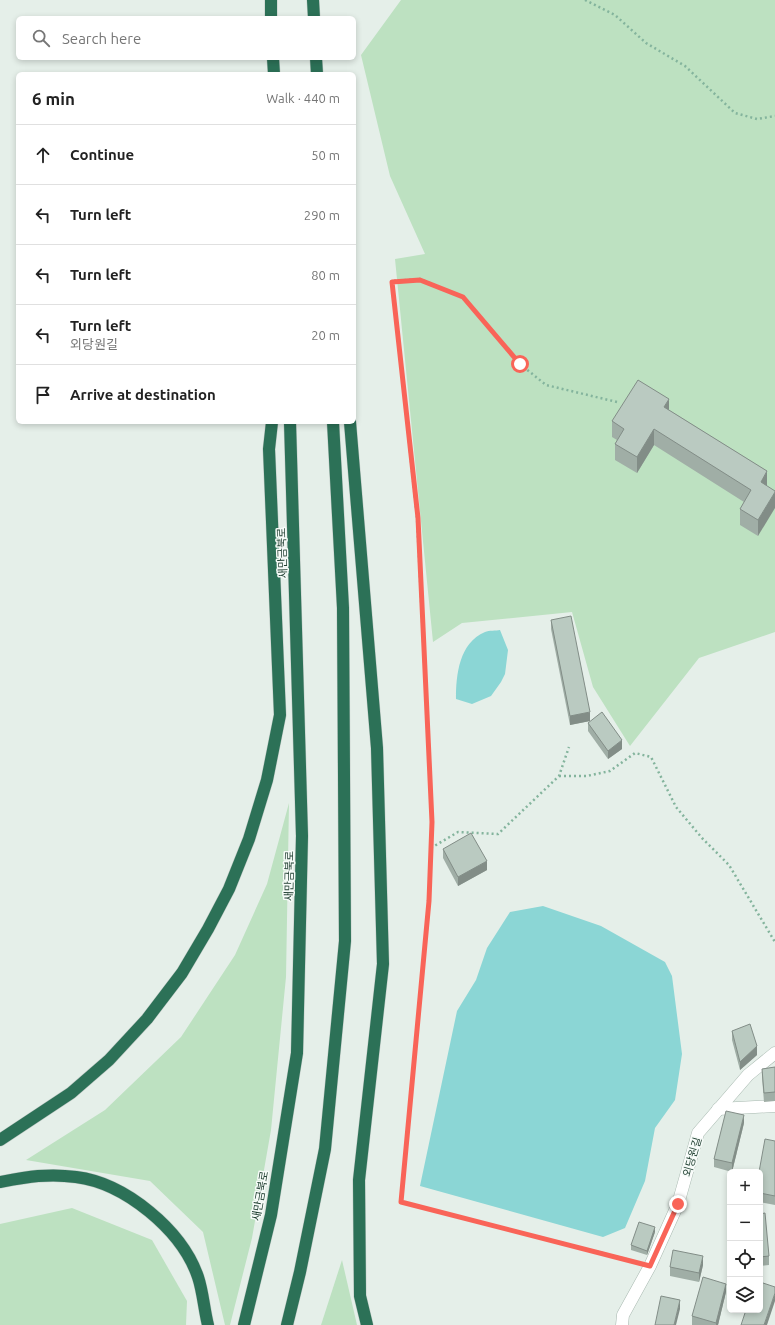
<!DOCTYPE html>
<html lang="en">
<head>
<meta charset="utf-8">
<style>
  :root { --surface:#fff; --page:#f6f6f6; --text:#222; --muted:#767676; --line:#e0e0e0 }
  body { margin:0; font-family:Ubuntu,"Noto Sans KR",sans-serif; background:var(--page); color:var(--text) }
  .controls { position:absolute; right:12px; bottom:12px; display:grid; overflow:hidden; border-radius:6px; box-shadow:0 2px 6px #0003 }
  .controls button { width:36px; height:36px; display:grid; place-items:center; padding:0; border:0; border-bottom:1px solid var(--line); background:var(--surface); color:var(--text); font:20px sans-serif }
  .stop { position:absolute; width:12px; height:12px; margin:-9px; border:3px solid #f96458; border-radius:50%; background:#fff }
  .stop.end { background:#f96458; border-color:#fff; box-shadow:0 1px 4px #0008 }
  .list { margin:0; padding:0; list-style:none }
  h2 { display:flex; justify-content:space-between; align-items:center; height:52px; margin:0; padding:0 16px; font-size:17px }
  h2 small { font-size:13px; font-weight:400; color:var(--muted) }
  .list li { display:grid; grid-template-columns:26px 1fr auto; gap:12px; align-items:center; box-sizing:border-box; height:60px; padding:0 16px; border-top:1px solid var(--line) }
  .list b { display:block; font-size:15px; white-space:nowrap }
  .list p { margin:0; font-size:13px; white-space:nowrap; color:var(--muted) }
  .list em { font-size:13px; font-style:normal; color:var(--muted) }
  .icon { flex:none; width:22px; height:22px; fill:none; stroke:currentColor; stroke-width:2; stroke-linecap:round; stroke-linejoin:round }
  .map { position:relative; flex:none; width:775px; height:1325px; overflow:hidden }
  .search { position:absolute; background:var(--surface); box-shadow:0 2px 6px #0003; left:16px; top:16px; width:340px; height:44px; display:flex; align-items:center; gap:10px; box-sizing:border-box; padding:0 14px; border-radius:6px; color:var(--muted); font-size:15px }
  .panel { position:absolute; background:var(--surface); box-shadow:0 2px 6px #0003; left:16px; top:72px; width:340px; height:352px; border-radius:6px }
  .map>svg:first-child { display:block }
</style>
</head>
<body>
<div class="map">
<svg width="775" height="1325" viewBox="0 0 775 1325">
  <rect width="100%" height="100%" fill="#e5efe9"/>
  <g fill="#bde1c1">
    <path d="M401,0h374v632l-76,26 -69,88 -37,-59 -21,-75 -110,11 -29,19 -38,-383 30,-5 -35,-78 -29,-121z"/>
    <path d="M289,803l-3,174 -15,153 -19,108 -22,87h-5l-22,-93 -53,-51 -124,-21 79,-50 76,-73 54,-82 32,-71z"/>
    <path d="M72,1208l80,32 35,61 -1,24h-186v-101z"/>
    <path d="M342,1260l15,65h-36z"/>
  </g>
  <g fill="#8bd6d5">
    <path d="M500,630l8,20 -3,24 -4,8 -10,14 -19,8 -16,-5c0,-24 3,-56 29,-67 4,-2 11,-1 15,-2z"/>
    <path d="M543,906l58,20 64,36 7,14 10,78 -7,46 -20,28 -10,53 -20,47 -22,9 -183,-51 37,-175 19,-31 11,-32 23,-36z"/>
  </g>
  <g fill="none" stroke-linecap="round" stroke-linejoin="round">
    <defs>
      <g id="minor">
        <path d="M718,1109l57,-3"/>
        <path d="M622,1325l1,-10 27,-49 28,-62 20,-71 50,-58 27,-22"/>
      </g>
      <g id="highway">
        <path d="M271,0v18"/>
        <path d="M313,0l1,18"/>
        <path d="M273,58l1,16"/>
        <path d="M316,58l1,16"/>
        <path d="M350,422l27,326 6,216 -24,216 1,116 7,29"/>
        <path d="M0,1140l71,-47 38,-33 38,-41 35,-46 26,-44 21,-40 20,-50 18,-59 13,-65 -11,-266 3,-27"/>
        <path d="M0,1182c27,-5 48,-9 76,-5 49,6 106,53 122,100 5,15 6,32 10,48"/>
        <path d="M244,1325l27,-110 26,-162 5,-217 -12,-414"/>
        <path d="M287,1325l13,-53 25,-123 20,-208 -2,-333 -10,-186"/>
      </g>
    </defs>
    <use href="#minor" stroke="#a7b8af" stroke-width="13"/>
    <use href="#highway" stroke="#c1cac6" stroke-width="13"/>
    <g stroke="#84b49d" stroke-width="2.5" stroke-dasharray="2 3" stroke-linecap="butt">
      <path d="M585,0l30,15 31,28 39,23 50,47 22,6 18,-3"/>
      <path d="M617,402l-71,-17 -26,-21 -57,-67 -43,-18 -28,2 25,237 15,304 -3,79 -28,301 233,59"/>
      <path d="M559,776h28l23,-5 25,-18 16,4 25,50 26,31 27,27 46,77"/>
      <path d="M431,848l27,-16 40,2 61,-58 10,-29"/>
    </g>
    <use href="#minor" stroke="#fff" stroke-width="12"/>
    <use href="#highway" stroke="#2c7157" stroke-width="12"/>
  </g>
  <g fill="#a0aea6">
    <path d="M669,410l98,61 -9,65 -18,-11v-16l4,-7 -90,-57 -17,28 -22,-13v-16l2,-4 -5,-3v-16z"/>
    <path d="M551,620l39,101 -20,4 -19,-96z"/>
    <path d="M588,723l34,26 -14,10 -20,-28z"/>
    <path d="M443,849l44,21 -29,16 -15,-28z"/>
    <path d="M732,1031l25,24 -17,15 -8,-30z"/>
    <path d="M775,1067v34l-11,1 -2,-25v-8z"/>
    <path d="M744,1123l-12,49 -18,-5v-8z"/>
    <path d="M775,1141v64l-15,-3v-30z"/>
    <path d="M760,1214l9,42v9l-9,1z"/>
    <path d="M655,1232l-8,23 -16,-5v-5z"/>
    <path d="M703,1265l-4,17 -29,-6v-9z"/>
    <path d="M726,1292l-8,33h-26v-9z"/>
  </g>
  <g fill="#828d87">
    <path d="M669,399v16l-5,-8z"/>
    <path d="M654,429v16l-17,28v-16z"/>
    <path d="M767,471v17l-6,-6z"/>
    <path d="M775,492v16l-17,28v-16z"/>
    <path d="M590,712v9l-20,4v-9z"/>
    <path d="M622,740v9l-14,10v-8z"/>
    <path d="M487,861v9l-29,16v-9z"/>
    <path d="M757,1046v9l-17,15v-8z"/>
    <path d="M744,1115v8l-12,49v-9z"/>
    <path d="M655,1227v5l-8,23v-4z"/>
    <path d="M703,1256v9l-4,17v-9z"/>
    <path d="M726,1284v8l-8,33h-2v-2z"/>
    <path d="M775,1293v8l-8,24h-3z"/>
    <path d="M680,1300v9l-4,16h-2z"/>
  </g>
  <g fill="#bacac1" stroke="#828d87">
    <path d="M638,380l31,19 -5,8 103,64 -6,11 14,9v1l-17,28 -18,-11 11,-19 -97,-61 -17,28 -22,-13 9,-15 -12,-8z"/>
    <path d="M571,616l19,96 -20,4 -19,-96z"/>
    <path d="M602,712l20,28 -14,11 -20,-28z"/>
    <path d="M471,833l16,28 -29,16 -15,-28z"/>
    <path d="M750,1024l7,22 -17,16 -8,-31z"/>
    <path d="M775,1067v25l-11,1 -2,-24z"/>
    <path d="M726,1111l18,4 -12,48 -18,-4z"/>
    <path d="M765,1139l10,2v55l-15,-3v-21h-1z"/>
    <path d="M765,1213l4,43 -9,1v-43z"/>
    <path d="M639,1222l16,5 -8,24 -16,-6z"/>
    <path d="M673,1250l30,6 -4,17 -29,-6z"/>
    <path d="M703,1277l23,7 -10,39 -24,-7z"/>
    <path d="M760,1282l15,5v6l-11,32h-23l5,-15h14z"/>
    <path d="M661,1296l19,4 -6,25h-19z"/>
  </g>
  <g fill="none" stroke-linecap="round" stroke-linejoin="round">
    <path stroke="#f96458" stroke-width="5" d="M520,364l-57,-67 -43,-17 -28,2 26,236 14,304 -3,79 -28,301 249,64 28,-62"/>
  </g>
  <g text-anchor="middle" stroke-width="3" stroke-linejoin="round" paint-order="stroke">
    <g font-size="11" fill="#234234" stroke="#f6fbf8">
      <text transform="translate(282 553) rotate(-92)" y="4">새만금북로</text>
      <text transform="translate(289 876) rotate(-89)" y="4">새만금북로</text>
      <text transform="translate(692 1157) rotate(-74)" y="4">외당원길</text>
      <text transform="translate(260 1196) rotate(-80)" y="4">새만금북로</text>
    </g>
  </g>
</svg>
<div class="controls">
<button>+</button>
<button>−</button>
<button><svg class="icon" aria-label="locate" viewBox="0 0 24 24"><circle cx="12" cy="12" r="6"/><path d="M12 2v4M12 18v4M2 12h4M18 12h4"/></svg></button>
<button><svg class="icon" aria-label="layers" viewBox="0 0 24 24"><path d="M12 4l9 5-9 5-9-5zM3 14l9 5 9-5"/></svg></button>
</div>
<div class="stop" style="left:520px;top:364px"></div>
<div class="stop end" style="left:678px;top:1204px"></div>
<div class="search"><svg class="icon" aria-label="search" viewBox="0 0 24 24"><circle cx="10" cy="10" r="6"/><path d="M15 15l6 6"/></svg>Search here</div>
<section class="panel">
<h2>6 min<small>Walk · 440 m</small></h2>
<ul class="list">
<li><svg class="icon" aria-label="ahead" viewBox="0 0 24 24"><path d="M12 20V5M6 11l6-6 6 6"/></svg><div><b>Continue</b></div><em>50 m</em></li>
<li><svg class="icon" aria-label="left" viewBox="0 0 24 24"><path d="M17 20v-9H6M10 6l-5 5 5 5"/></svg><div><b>Turn left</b></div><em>290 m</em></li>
<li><svg class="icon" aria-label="left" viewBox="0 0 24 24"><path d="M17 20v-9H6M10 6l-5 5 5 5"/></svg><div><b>Turn left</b></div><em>80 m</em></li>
<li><svg class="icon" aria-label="left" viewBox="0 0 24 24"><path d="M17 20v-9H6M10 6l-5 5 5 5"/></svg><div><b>Turn left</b><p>외당원길</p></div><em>20 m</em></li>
<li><svg class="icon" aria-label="arrive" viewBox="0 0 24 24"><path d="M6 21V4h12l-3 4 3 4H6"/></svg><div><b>Arrive at destination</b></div></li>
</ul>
</section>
</div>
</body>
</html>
